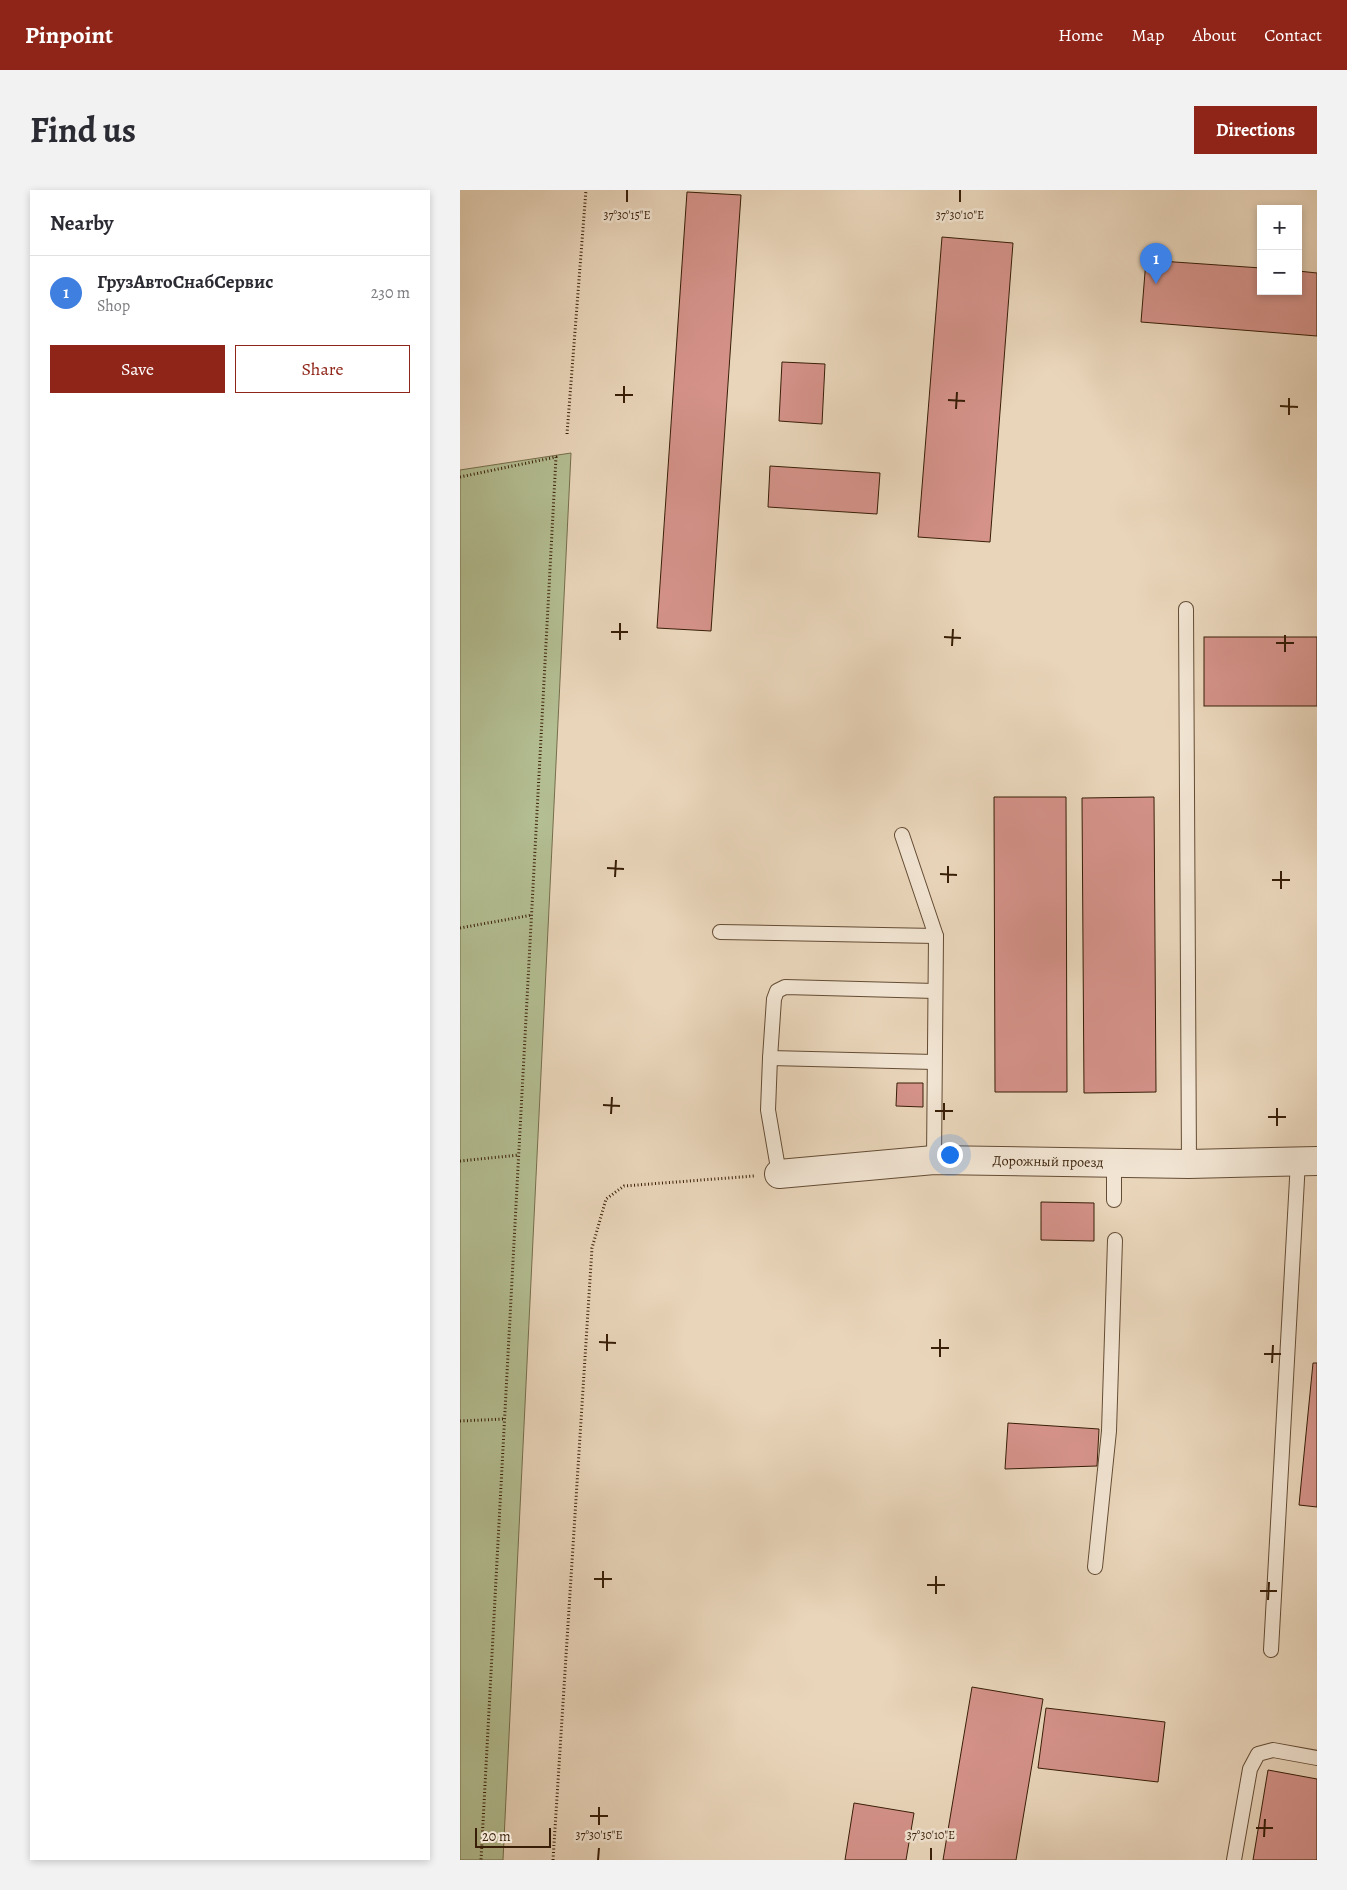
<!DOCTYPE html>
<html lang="en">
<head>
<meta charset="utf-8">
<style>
  :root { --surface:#fff; --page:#f2f2f3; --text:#2b2b33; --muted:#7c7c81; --line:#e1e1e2; --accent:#8f2418 }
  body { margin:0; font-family:Alegreya,serif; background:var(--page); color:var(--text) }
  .controls { position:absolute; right:15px; top:15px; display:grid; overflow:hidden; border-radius:0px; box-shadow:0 2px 8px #0003 }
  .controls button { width:45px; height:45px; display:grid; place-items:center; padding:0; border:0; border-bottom:1px solid var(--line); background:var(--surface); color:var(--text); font:25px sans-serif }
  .scale { position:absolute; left:15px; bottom:12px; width:76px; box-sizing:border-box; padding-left:5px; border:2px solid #381e07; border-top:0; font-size:14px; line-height:18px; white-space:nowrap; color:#381e07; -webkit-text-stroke:4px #f1e4d2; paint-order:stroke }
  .you { position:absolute; left:489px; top:964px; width:18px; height:18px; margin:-12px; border:4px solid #fff; border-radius:50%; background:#1a73e8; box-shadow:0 0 0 8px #1a73e833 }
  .badge { display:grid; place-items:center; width:32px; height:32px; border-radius:50%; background:var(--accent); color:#fff; font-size:16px; font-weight:700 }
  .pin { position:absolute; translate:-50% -41px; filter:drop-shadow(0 1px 2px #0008) }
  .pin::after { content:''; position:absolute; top:26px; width:18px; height:15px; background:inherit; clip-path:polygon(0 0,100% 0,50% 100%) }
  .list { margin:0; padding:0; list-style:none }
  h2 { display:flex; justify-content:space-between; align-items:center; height:65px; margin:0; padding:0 20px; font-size:21px }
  h2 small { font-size:16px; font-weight:400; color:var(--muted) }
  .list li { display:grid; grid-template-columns:32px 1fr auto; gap:15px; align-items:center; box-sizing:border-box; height:75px; padding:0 20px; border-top:1px solid var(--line) }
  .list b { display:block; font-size:19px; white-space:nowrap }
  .list p { margin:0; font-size:16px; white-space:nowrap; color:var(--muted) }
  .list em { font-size:16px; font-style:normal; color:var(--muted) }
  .actions { display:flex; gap:10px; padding:15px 20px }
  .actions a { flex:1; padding:11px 0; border:1px solid var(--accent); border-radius:0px; text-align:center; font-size:18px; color:var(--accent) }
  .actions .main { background:var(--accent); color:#fff }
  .map { position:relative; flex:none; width:857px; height:1670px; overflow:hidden; border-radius:0px }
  header { display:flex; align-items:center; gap:30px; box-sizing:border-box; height:70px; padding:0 25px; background:var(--accent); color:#fff }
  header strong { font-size:24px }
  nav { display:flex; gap:28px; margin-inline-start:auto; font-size:18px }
  .intro { display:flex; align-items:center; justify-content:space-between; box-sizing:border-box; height:120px; padding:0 30px }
  h1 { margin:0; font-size:35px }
  .button { padding:12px 22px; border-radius:0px; background:var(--accent); color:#fff; font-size:18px; font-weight:700 }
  main { display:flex; gap:30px; padding:0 30px }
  aside { flex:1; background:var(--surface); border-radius:0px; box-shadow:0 2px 8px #0003 }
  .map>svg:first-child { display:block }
</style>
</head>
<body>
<header>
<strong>Pinpoint</strong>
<nav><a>Home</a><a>Map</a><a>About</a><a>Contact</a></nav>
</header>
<div class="intro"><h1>Find us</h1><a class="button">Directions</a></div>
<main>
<aside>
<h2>Nearby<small></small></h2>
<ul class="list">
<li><span class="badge" style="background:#3f7fe0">1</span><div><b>ГрузАвтоСнабСервис</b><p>Shop</p></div><em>230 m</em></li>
</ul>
<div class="actions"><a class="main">Save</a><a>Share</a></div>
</aside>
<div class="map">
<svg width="857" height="1670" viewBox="0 0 857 1670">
  <rect width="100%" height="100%" fill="#e9d5ba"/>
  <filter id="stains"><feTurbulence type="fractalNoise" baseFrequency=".004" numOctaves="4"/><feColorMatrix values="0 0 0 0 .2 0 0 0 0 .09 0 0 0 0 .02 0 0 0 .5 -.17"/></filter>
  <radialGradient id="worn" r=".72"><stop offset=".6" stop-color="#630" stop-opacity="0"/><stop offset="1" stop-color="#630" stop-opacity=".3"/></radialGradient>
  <path fill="#b3be92" stroke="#766e4c" d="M111,263l-68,1407h-43v-1390z"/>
  <g fill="#d49289" stroke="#381e07">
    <path d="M227,2l54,3 -30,436 -54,-3z"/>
    <path d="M482,47l71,6 -23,299 -72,-5z"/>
    <path d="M686,70l115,8v23h37v-20l19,2v63l-176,-14z"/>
    <path d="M322,172l43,2 -3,60 -43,-3z"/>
    <path d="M310,276l110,7 -3,41 -109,-7z"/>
    <rect x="744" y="447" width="113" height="69"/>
    <path d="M534,607h72l1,295h-72z"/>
    <path d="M694,607l2,295 -72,1 -2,-295z"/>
    <path d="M437,893h26v24l-27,-1z"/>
    <path d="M581,1012l53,1v38l-53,-1z"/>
    <path d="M853,1173h4v144l-18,-2z"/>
    <path d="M548,1233l91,6 -2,37 -92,3z"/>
    <path d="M512,1497l71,12 -27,161h-73z"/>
    <path d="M586,1518l119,14 -7,60 -120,-14z"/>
    <path d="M808,1580l49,9v81h-64z"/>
    <path d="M394,1613l60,10 -8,47h-61z"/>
  </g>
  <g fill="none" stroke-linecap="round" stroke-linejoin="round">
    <defs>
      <g id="lane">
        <path d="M726,419l3,555"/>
        <path d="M442,645l34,101 -2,224"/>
        <path d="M260,742l216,4"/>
        <path d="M310,868l-2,52 11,64"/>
        <path d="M474,872l-164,-4 4,-59 3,-8 8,-4 150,4"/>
        <path d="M654,1010v-38"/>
        <path d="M635,1377l14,-136 6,-191"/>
        <path d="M811,1460l27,-489"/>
        <path d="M774,1670l16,-91 8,-15 15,-4 44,8"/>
      </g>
      <path id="street" d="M319,984l155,-14 255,4 128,-3"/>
    </defs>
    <use href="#lane" stroke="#644c34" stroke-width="16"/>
    <use href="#street" stroke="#644c34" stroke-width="30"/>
    <g stroke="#381e07" stroke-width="3" stroke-dasharray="1 2.5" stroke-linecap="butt">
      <path d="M107,244l19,-244"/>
      <path d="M0,287l96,-20 -75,1403"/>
      <path d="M0,738l72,-13"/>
      <path d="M0,971l59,-6"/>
      <path d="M0,1231l44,-2"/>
      <path d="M93,1670l39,-612 14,-49 18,-13 130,-10"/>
    </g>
    <use href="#lane" stroke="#f1e4d2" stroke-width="14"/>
    <use href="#street" stroke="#f1e4d2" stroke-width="28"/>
  </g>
  <path fill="none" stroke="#381e07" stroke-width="2" d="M167,12v-12M500,12v-12M155,205h18M488,210l17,1M164,213v-17M820,216l18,1M496,219l1,-17M829,225v-17M151,442h17M484,447l17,1M160,450v-17M816,453h18M492,456l1,-17M825,462v-17M147,678l17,1M480,684l17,1M155,687l1,-17M812,690h18M488,693v-17M821,699v-18M143,915l17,1M475,921h18M151,924l1,-17M808,927h18M484,930v-17M817,936v-18M139,1152l17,1M471,1158h18M147,1161v-17M804,1164h17M480,1167v-18M812,1173l1,-18M134,1389h18M467,1395h18M143,1398v-17M800,1401h17M476,1404v-18M808,1410l1,-18M130,1626h18M139,1635v-18M796,1638h17M804,1647l1,-18M138,1670l1,-12M471,1670v-12"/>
  <g text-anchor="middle" stroke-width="5" stroke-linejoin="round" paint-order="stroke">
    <g font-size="14" fill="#381e07" stroke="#f1e4d2">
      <text transform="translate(588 971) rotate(1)" y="5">Дорожный проезд</text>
    </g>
  </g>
  <g font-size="12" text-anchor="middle" fill="#381e07" stroke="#f1e4d2" stroke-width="5" stroke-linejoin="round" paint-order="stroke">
    <text x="167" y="29">37°30'15"E</text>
    <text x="500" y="29">37°30'10"E</text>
    <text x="139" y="1649">37°30'15"E</text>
    <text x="471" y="1649">37°30'10"E</text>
  </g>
  <rect width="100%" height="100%" filter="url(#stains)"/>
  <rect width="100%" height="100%" fill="url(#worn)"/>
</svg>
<div class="controls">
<button>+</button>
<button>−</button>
</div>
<div class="scale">20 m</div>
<div class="you"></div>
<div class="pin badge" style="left:696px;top:94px;background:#3f7fe0">1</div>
</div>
</main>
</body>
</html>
